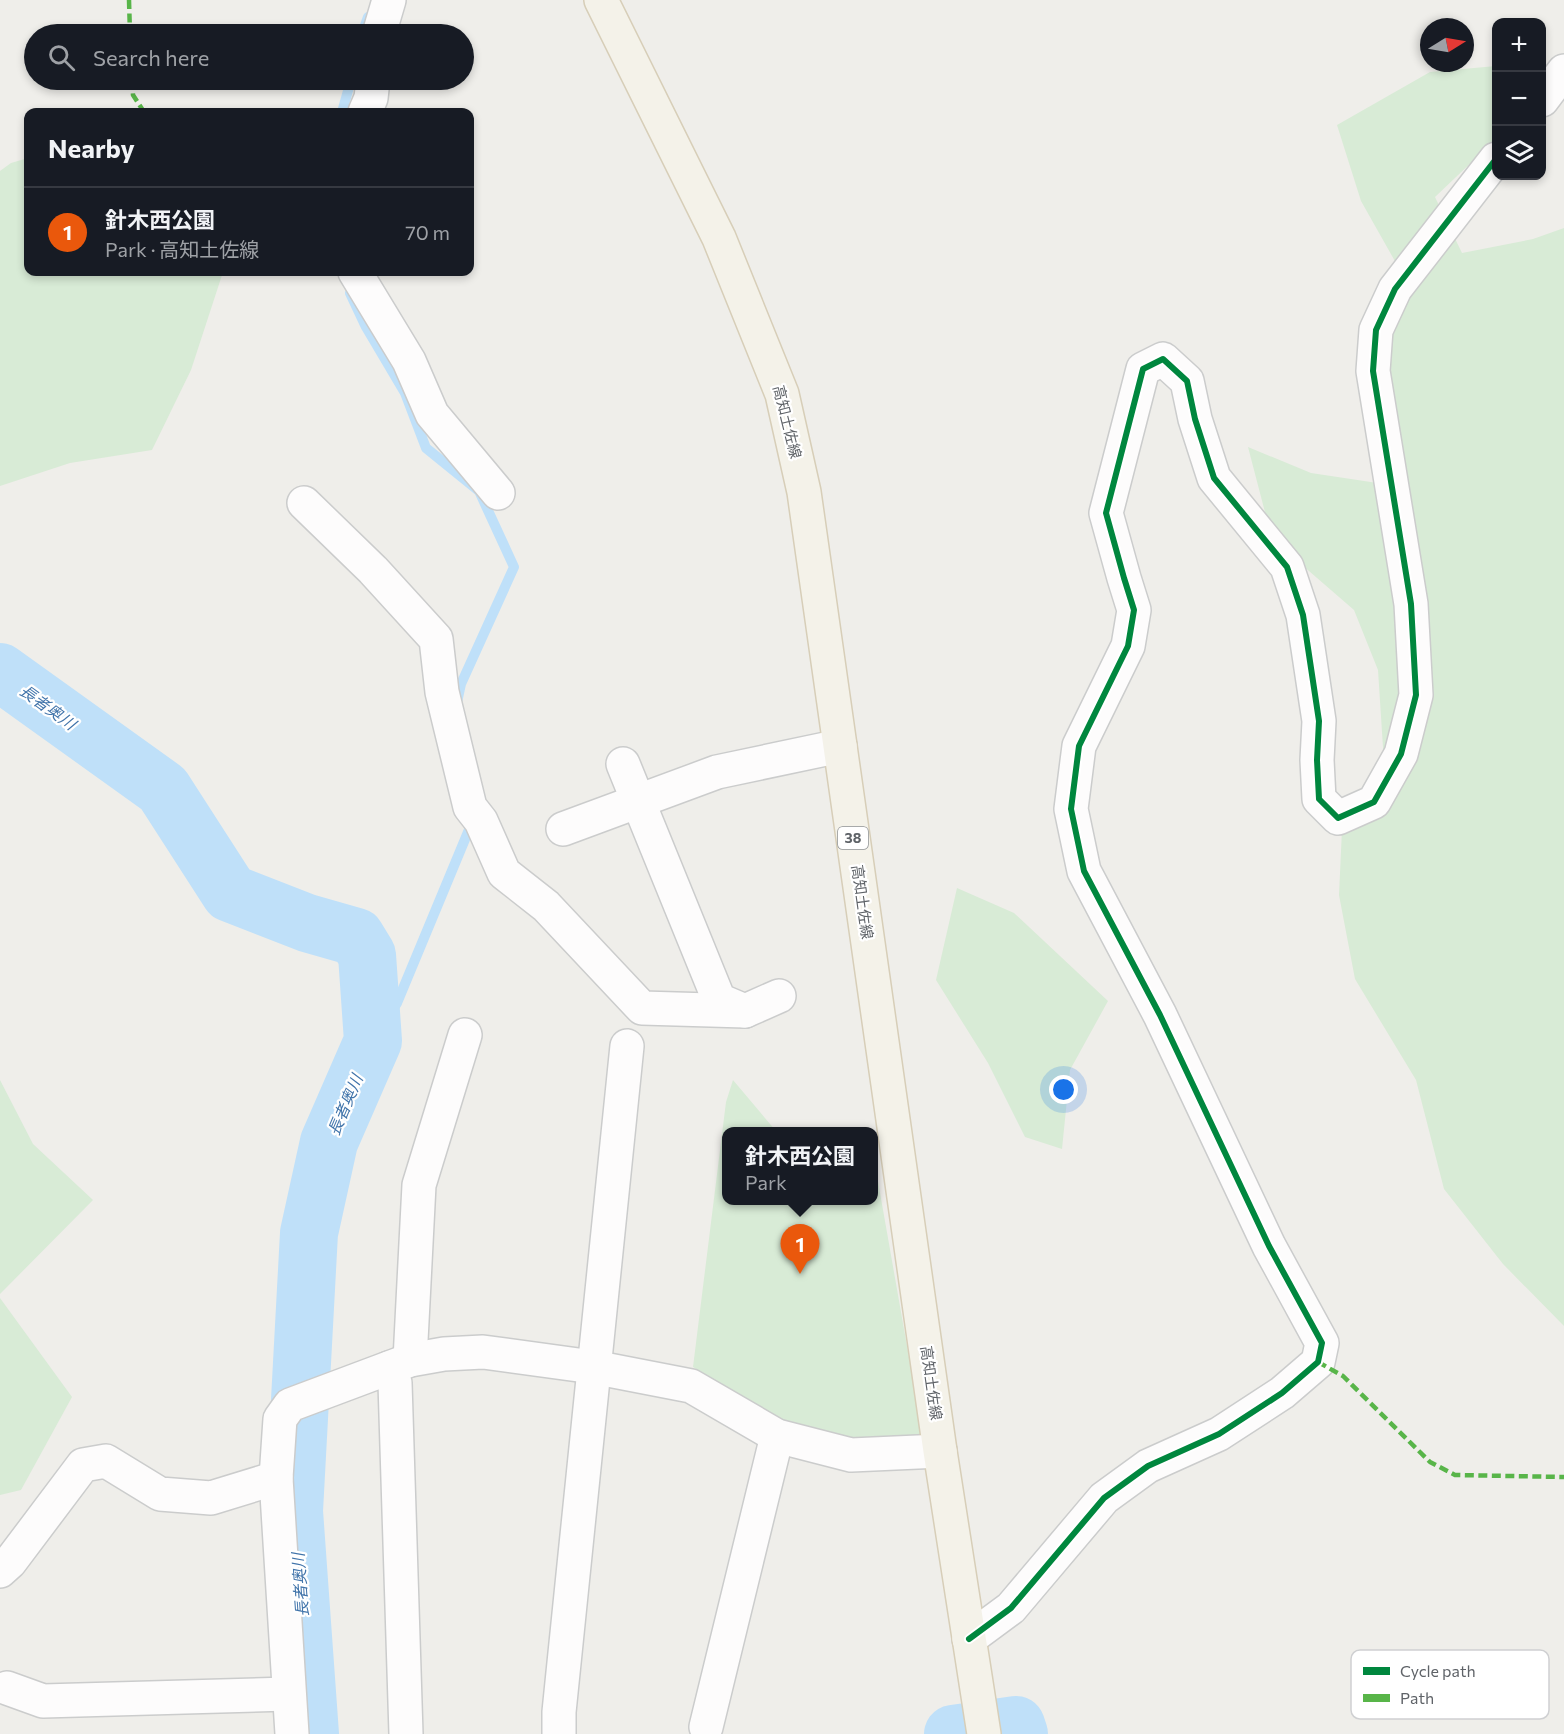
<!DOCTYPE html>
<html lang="en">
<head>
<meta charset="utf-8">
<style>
  :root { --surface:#171b24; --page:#20242c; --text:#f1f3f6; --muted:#9ea1a6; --line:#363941; --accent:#ea580c }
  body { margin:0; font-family:Commissioner,"Noto Sans JP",sans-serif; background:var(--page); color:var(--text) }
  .controls { position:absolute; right:18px; top:18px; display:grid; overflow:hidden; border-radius:12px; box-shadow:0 3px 9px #0003 }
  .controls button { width:54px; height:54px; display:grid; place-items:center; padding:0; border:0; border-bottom:2px solid var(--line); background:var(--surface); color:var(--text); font:30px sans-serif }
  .compass { position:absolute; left:1420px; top:18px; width:54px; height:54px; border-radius:50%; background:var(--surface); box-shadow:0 3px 9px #0003; rotate:79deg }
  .you { position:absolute; left:1064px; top:1090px; width:21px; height:21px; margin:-15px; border:4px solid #fff; border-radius:50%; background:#1a73e8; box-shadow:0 0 0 9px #1a73e833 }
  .badge { display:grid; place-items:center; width:39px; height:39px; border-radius:50%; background:var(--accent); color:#fff; font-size:20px; font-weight:700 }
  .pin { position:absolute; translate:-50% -50px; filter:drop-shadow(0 2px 3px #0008) }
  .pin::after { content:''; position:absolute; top:32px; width:21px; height:18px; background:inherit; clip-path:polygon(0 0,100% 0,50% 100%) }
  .popup { position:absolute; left:722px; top:1127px; width:156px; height:78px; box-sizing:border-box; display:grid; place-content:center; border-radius:12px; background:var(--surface); filter:drop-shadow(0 2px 4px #0005); font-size:20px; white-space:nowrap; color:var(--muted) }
  .popup b { font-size:22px; color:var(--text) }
  .popup::after { content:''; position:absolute; left:50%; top:100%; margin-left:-12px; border:12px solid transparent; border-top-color:var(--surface) }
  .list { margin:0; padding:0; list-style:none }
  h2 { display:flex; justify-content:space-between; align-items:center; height:78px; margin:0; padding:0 24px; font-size:26px }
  h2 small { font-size:20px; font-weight:400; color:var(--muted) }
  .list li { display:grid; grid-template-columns:39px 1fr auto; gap:18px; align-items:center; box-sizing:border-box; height:90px; padding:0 24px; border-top:2px solid var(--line) }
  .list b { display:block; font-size:22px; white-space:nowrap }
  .list p { margin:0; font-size:20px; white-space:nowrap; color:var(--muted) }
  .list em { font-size:20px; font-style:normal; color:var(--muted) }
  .icon { flex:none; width:33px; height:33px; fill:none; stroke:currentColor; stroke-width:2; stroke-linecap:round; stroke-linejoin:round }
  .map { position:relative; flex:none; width:1564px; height:1734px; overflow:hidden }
  .search { position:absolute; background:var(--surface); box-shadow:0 3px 9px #0003; left:24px; top:24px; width:450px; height:66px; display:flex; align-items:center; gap:15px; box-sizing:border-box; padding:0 21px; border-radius:33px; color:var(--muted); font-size:22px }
  .panel { position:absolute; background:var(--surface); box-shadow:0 3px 9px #0003; left:24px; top:108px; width:450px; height:168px; border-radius:12px }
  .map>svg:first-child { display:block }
</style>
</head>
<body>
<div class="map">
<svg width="1564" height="1734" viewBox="0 0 1564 1734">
  <rect width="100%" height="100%" fill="#efeeea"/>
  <g fill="#d8ebd6">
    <path d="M1496,66v73l-61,58 27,56 71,-14 31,-11v1098l-61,-62 -59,-75 -28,-109 -61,-101 -16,-84 3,-66 42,-66 -6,-93 -24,-60 -82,-71 -24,-92 63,26 93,14 -36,-86 28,-138 -35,-62 -24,-76 93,-53z"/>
    <path d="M28,158v114h195l-32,98 -39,80 -82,13 -70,23v-315l11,-8z"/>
    <path d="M957,888l57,25 94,88 -38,69 -8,79 -37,-12 -37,-74 -52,-83z"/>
    <path d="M0,1080l33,64 60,56 -93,94z"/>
    <path d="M733,1080l43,51 -50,1v68h148v-30h2l47,267 -73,8 -76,-28 -81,-50 33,-265z"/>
    <path d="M0,1298l72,99 -51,93 -21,5z"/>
  </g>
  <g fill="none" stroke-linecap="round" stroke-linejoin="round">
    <g stroke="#bfe0f9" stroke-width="10">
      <path d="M362,34l6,-17"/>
      <path d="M342,112l9,-32"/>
      <path d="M350,293l16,34 39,66 21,55 53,43 35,76 -53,117 -5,23"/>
      <path d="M373,1041l24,-38 76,-183"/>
    </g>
    <g stroke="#bfe0f9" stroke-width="58">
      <path d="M0,672l163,117 67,104 77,30 49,14 11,18 6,86 -44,101 -20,91 -15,278 16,223"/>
      <path d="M953,1734l63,-9 3,9"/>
    </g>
    <defs>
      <g id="minor">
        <path d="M379,34l10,-34"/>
        <path d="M1542,100l22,-29"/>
        <path d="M365,112l6,-14 2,-18"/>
        <path d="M355,272l54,89 23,53 66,79"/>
        <path d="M304,503l69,67 63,69 6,53 28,115 11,14 23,52 42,33 96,102 103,3"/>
        <path d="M623,764l96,236 26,11 34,-15"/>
        <path d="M563,829l154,-57 123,-26"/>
        <path d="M410,1360l9,-175 46,-150"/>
        <path d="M389,1368l6,15 11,351"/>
        <path d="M0,1571l10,-9 73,-97 23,-4 54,33 51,4 65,-20"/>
        <path d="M969,1639l42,-31 93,-110 44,-32 71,-32 63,-41 36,-31 4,-19 -53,-97 -109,-231 -76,-144 -13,-62 8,-63 49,-100 6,-36 -10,-32 -18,-65 37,-144 20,-10 24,22 8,38 19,59 73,89 16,48 16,106 -2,39 2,39 19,19 36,-16 27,-48 15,-59 -5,-91 -38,-233 3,-41 19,-41 101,-130"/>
        <path d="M7,1688l36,13 245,-7"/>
        <path d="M706,1727l71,-291"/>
        <path d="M292,1734l-16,-256 4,-59 10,-14 120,-45 34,-6 39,-2 110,15 98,19 86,50 74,19 89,-4"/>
        <path d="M559,1734v-22l68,-666"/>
      </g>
      <path id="major" d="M601,0l118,238 63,156 22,98 136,959 44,283"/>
    </defs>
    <use href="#minor" stroke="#cbcccc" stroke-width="36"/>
    <use href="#major" stroke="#d7ceb8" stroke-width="36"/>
    <use href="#minor" stroke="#fdfcfc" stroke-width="33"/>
    <use href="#major" stroke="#f4f2e9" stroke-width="33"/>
    <g stroke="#58b549" stroke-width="4.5" stroke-dasharray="9 4.5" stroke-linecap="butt">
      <path d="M129,0l1,34"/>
      <path d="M132,80l1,15 11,17"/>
      <path d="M1318,1362l25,14 87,86 25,13 109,2"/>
    </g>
    <defs>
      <path id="cycleway" d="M969,1639l42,-31 93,-110 44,-32 71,-32 63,-41 36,-31 4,-19 -53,-97 -109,-231 -76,-144 -13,-62 8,-63 49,-100 6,-36 -10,-32 -18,-65 37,-144 20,-10 24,22 8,38 19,59 73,89 16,48 16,106 -2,39 2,39 19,19 36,-16 27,-48 15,-59 -5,-91 -38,-233 3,-41 19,-41 101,-130"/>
    </defs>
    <use href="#cycleway" stroke="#fff" stroke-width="10"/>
    <use href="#cycleway" stroke="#00873e" stroke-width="6"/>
  </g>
  <g text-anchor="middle" stroke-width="4.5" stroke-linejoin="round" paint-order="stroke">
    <rect fill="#fff" stroke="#8f9295" stroke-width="1.5" x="838" y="827" width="30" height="22" rx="4.5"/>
    <g font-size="14" font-weight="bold" fill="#5f6368">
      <text x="853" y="843">38</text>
    </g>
    <g font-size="15" fill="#5f6368" stroke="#fff">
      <text transform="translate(787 422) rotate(76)" y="5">高知土佐線</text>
      <text transform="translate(862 902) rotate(82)" y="5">高知土佐線</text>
      <text transform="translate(931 1383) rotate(82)" y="5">高知土佐線</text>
    </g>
    <g font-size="16" font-style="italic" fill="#4174aa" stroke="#fff">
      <text transform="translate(48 707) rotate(36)" y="6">長者奥川</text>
      <text transform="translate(345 1105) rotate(-67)" y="6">長者奥川</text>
      <text transform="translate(300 1585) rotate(-94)" y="6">長者奥川</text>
    </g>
  </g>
  <rect x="1351" y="1650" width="198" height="69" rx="9" fill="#fff" stroke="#cfd0d2" stroke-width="1.5"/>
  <rect x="1363" y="1667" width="27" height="8" fill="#00873e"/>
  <rect x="1363" y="1694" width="27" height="8" fill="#58b549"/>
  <g font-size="16" fill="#5f6368">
    <text x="1400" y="1677">Cycle path</text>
    <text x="1400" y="1704">Path</text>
  </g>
</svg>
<div class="controls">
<button>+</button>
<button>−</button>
<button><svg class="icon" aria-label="layers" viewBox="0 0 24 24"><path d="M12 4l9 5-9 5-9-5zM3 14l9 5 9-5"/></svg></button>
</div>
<svg class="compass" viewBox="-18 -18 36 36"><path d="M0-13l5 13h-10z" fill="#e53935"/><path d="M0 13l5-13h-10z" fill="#9ea1a6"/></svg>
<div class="you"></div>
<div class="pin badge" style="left:800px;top:1274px">1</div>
<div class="popup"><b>針木西公園</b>Park</div>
<div class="search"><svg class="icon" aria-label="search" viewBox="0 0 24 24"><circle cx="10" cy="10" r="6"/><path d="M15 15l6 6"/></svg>Search here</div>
<section class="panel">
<h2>Nearby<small></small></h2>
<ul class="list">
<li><span class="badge">1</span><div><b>針木西公園</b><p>Park · 高知土佐線</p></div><em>70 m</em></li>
</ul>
</section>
</div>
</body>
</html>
